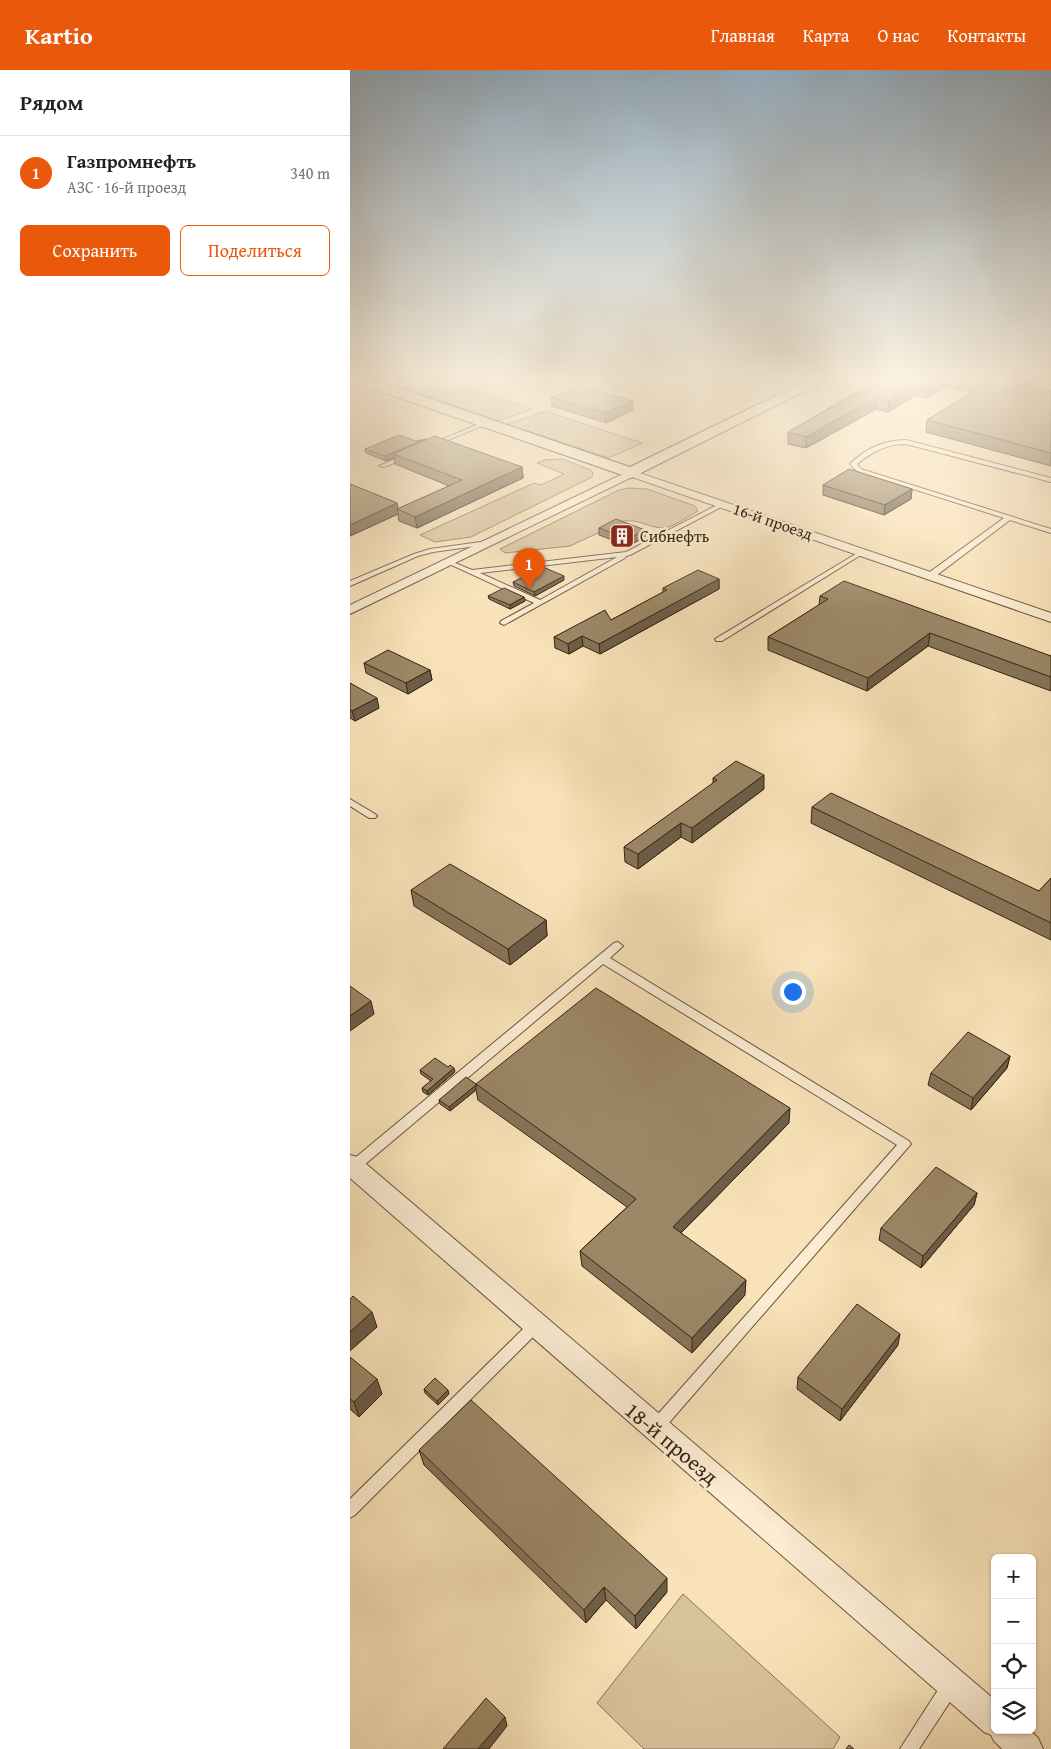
<!DOCTYPE html>
<html lang="ru">
<head>
<meta charset="utf-8">
<style>
  :root { --surface:#fff; --page:#f6f6f6; --text:#202124; --muted:#757577; --line:#e0e0e0; --accent:#ea580c }
  body { margin:0; font-family:"Gentium Book Plus",serif; background:var(--page); color:var(--text) }
  .controls { position:absolute; right:15px; bottom:15px; display:grid; overflow:hidden; border-radius:8px; box-shadow:0 1px 4px #0004 }
  .controls button { width:45px; height:45px; display:grid; place-items:center; padding:0; border:0; border-bottom:1px solid var(--line); background:var(--surface); color:var(--text); font:25px sans-serif }
  .you { position:absolute; left:442px; top:921px; width:18px; height:18px; margin:-12px; border:4px solid #fff; border-radius:50%; background:#1a73e8; box-shadow:0 0 0 8px #1a73e833 }
  .badge { display:grid; place-items:center; width:32px; height:32px; border-radius:50%; background:var(--accent); color:#fff; font-size:16px; font-weight:700 }
  .pin { position:absolute; translate:-50% -41px; filter:drop-shadow(0 1px 2px #0008) }
  .pin::after { content:''; position:absolute; top:26px; width:18px; height:15px; background:inherit; clip-path:polygon(0 0,100% 0,50% 100%) }
  .list { margin:0; padding:0; list-style:none }
  h2 { display:flex; justify-content:space-between; align-items:center; height:65px; margin:0; padding:0 20px; font-size:21px }
  h2 small { font-size:16px; font-weight:400; color:var(--muted) }
  .list li { display:grid; grid-template-columns:32px 1fr auto; gap:15px; align-items:center; box-sizing:border-box; height:75px; padding:0 20px; border-top:1px solid var(--line) }
  .list b { display:block; font-size:19px; white-space:nowrap }
  .list p { margin:0; font-size:16px; white-space:nowrap; color:var(--muted) }
  .list em { font-size:16px; font-style:normal; color:var(--muted) }
  .actions { display:flex; gap:10px; padding:15px 20px }
  .actions a { flex:1; padding:11px 0; border:1px solid var(--accent); border-radius:8px; text-align:center; font-size:18px; color:var(--accent) }
  .actions .main { background:var(--accent); color:#fff }
  .icon { flex:none; width:28px; height:28px; fill:none; stroke:currentColor; stroke-width:2; stroke-linecap:round; stroke-linejoin:round }
  .map { position:relative; flex:none; width:701px; height:1679px; overflow:hidden }
  header { display:flex; align-items:center; gap:30px; box-sizing:border-box; height:70px; padding:0 25px; background:var(--accent); color:#fff }
  header strong { font-size:24px }
  nav { display:flex; gap:28px; margin-inline-start:auto; font-size:18px }
  main { display:flex }
  aside { flex:1; background:var(--surface) }
  .map>svg:first-child { display:block }
</style>
</head>
<body>
<header>
<strong>Kartio</strong>
<nav><a>Главная</a><a>Карта</a><a>О нас</a><a>Контакты</a></nav>
</header>
<main>
<aside>
<h2>Рядом<small></small></h2>
<ul class="list">
<li><span class="badge">1</span><div><b>Газпромнефть</b><p>АЗС · 16-й проезд</p></div><em>340 m</em></li>
</ul>
<div class="actions"><a class="main">Сохранить</a><a>Поделиться</a></div>
</aside>
<div class="map">
<svg width="701" height="1679" viewBox="0 0 701 1679">
  <rect width="100%" height="100%" fill="#f9e2b9"/>
  <filter id="stains"><feTurbulence type="fractalNoise" baseFrequency=".004" numOctaves="4"/><feColorMatrix values="0 0 0 0 .2 0 0 0 0 .09 0 0 0 0 .02 0 0 0 .5 -.17"/></filter>
  <radialGradient id="worn" r=".72"><stop offset=".6" stop-color="#630" stop-opacity="0"/><stop offset="1" stop-color="#630" stop-opacity=".3"/></radialGradient>
  <g fill="#d8c29c" stroke="#887356">
    <path d="M22,307h65l95,32 -34,12z"/>
    <path d="M195,341l97,32 -33,15 -102,-34z"/>
    <path d="M212,389l29,11 2,3 -1,4 -121,60 -36,5 -15,-7 114,-52 7,2 23,-11 -27,-11 7,-3z"/>
    <path d="M278,418l19,1 48,17 3,5c-10,5 -25,17 -36,17 -14,-1 -24,-9 -38,-7l-54,25 -65,7 -5,-4 119,-59z"/>
    <path d="M333,1524l157,143 -7,12h-189l-47,-46z"/>
  </g>
  <g fill="none" stroke-linecap="round" stroke-linejoin="round">
    <defs>
      <g id="lane">
        <path d="M134,352l5,1 -53,22 -5,-1z"/>
        <path d="M556,370l145,38v4l-145,-38c-20,0 -34,8 -49,20l4,5 190,60v4l-41,-13 -77,58h-6v-4l77,-56 -147,-47 -7,-7c15,-15 34,-24 56,-24z"/>
        <path d="M57,384l3,2 -1,1 -25,10 -5,-1z"/>
        <path d="M373,432l2,1v2l-95,50 -4,1 -1,2 -121,67 -4,-2 1,-2 33,-18 -89,-41 5,-1 22,9 154,-18zM267,487l-77,43 -60,-27z"/>
        <path d="M138,471l3,2 -1,1 -57,8 -15,4 -68,30v-5l64,-27 16,-5z"/>
        <path d="M509,482l5,1 -142,88h-6l-1,-2z"/>
        <path d="M0,729l25,15 2,2 -2,2h-6l-19,-12z"/>
        <path d="M268,872l5,4 -13,12 299,183 2,3 -250,288 -5,2 -5,-2 -2,-5 2,-5 246,-277 -294,-181 -246,207h-7v-9l264,-219z"/>
        <path d="M185,1250l5,2 2,4 -2,4 -185,185 -5,3v-19l180,-177z"/>
        <path d="M601,1607l6,2 2,6 -2,6 -38,58h-19l45,-70z"/>
      </g>
      <g id="street">
        <path d="M281,400l420,143v9l-419,-145 -282,137v-9z"/>
        <path d="M0,1085l8,2 637,543v30h35l8,8 5,11h-41l-8,-8 -3,-6 -7,-3 -634,-554z"/>
      </g>
      <path id="secondary" d="M0,307h17l263,90 184,-90h19l-202,101 -281,-97z"/>
    </defs>
    <use href="#lane" stroke="#68543a" stroke-width="2"/>
    <use href="#street" stroke="#68543a" stroke-width="2"/>
    <use href="#secondary" stroke="#37240f" stroke-width="2"/>
    <use href="#lane" fill="#fbecd2" fill-rule="evenodd"/>
    <use href="#street" fill="#fbecd2" fill-rule="evenodd"/>
    <use href="#secondary" fill="#fbecd2" fill-rule="evenodd"/>
  </g>
  <g fill="#867459" stroke="#37240f">
    <path d="M534,307h152l-2,10 17,5v74l-125,-34 1,-12 45,-27 -26,-7 -19,12 -11,-3 -28,17 -12,-3 -70,39 -18,-4v-12z"/>
    <path d="M201,327l82,13 -27,13 -54,-17z"/>
    <path d="M76,370l96,27 1,11 -106,50 -18,-7 -1,-7 -48,22v-52l47,19 1,6 51,-23 -54,-22 -1,-6 -8,3 -20,-8 -1,-4z"/>
    <path d="M473,415l89,4 -1,10 -27,16 -61,-20z"/>
    <path d="M249,458l46,2v7l-17,9 -29,-11z"/>
    <path d="M369,509v10l-119,65 -17,-8 -14,8 -14,-6 -1,-11 57,-17 52,-28v-4z"/>
    <path d="M214,510l-29,16 -21,-10 -1,-4z"/>
    <path d="M138,526l36,1 1,4 -15,8 -21,-10z"/>
    <path d="M470,526l231,60v35l-123,-45 -61,45 -99,-41v-13l51,-32z"/>
    <path d="M14,593l66,7 2,10 -24,14 -42,-21z"/>
    <path d="M0,613l29,25 -24,13 -5,-3z"/>
    <path d="M363,708l51,11 -72,54 -11,-6 -43,32 -13,-7 -1,-15 89,-63z"/>
    <path d="M462,737l227,84 12,-13v62l-240,-117z"/>
    <path d="M61,820l135,30 1,16 -37,29 -96,-59z"/>
    <path d="M660,986l-3,12 -36,42 -43,-25 3,-12z"/>
    <path d="M70,1000l35,2 -27,23 -5,-3 -1,-4 9,-7 -10,-7z"/>
    <path d="M126,1014l313,39 -108,110 64,62 -53,58 -110,-87 -2,-15 47,-44 -149,-107 -2,-10 -26,21 -10,-7 -1,-4z"/>
    <path d="M627,1123l-3,12 -53,63 -42,-28 2,-12z"/>
    <path d="M548,1275l-58,76 -43,-32 1,-12z"/>
    <path d="M0,1287l32,37 -23,23 -9,-8z"/>
    <path d="M74,1319l25,5 -11,11 -13,-12z"/>
    <path d="M69,1380l248,142 -31,37 -30,-29 -20,23 -162,-158z"/>
  </g>
  <g fill="#6d5e48" stroke="#37240f">
    <path d="M594,307h3l-1,9 -19,12 1,-11z"/>
    <path d="M685,307h1l-2,11 -11,-3z"/>
    <path d="M567,314l-1,11 -28,17 1,-11z"/>
    <path d="M527,327l-1,12 -70,39v-11z"/>
    <path d="M283,331v9l-27,13 -1,-10z"/>
    <path d="M76,369l-33,15 1,4 -8,3 -1,-5z"/>
    <path d="M172,397l1,11 -106,50 -2,-11z"/>
    <path d="M562,419l-1,10 -27,16 1,-10z"/>
    <path d="M47,433l1,7 -1,-1 1,5 -48,22v-11z"/>
    <path d="M295,460v7l-17,9v-7z"/>
    <path d="M214,506v4l-29,16 -1,-4z"/>
    <path d="M369,509v10l-119,65 -1,-10z"/>
    <path d="M174,527l1,4 -15,8v-4z"/>
    <path d="M580,563l-2,13 -61,45 1,-13z"/>
    <path d="M232,566l1,10 -14,8 -1,-10z"/>
    <path d="M80,600l2,10 -24,14 -2,-11z"/>
    <path d="M27,628l2,10 -24,13 -3,-10z"/>
    <path d="M414,705v14l-72,54v-15z"/>
    <path d="M331,753v14l-43,32v-15z"/>
    <path d="M196,850l1,16 -37,29 -2,-16z"/>
    <path d="M21,931l3,13 -24,17v-15z"/>
    <path d="M660,986l-3,12 -36,42 2,-12z"/>
    <path d="M104,998l1,4 -27,23 -1,-4z"/>
    <path d="M126,1015v5l-26,21 -1,-4z"/>
    <path d="M440,1038l-1,15 -116,118v-14z"/>
    <path d="M627,1123l-3,12 -53,63 2,-12z"/>
    <path d="M396,1210l-1,15 -53,58v-15z"/>
    <path d="M22,1242l5,15 -27,24v-19z"/>
    <path d="M550,1264l-2,11 -58,76 2,-12z"/>
    <path d="M27,1309l5,15 -23,23 -5,-15z"/>
    <path d="M98,1320l1,4 -11,11 -1,-4z"/>
    <path d="M317,1508v14l-31,37 -1,-13z"/>
    <path d="M254,1517l2,13 -20,23 -2,-13z"/>
    <path d="M155,1647l2,9 -18,23h-11z"/>
  </g>
  <g fill="#9c8767" stroke="#37240f">
    <path d="M534,307h60l-16,10 -11,-3 -28,17 -12,-4 -71,40 -18,-5z"/>
    <path d="M605,307h80l-12,8 28,7v61l-124,-33 58,-35z"/>
    <path d="M229,315l54,16 -28,12 -54,-16z"/>
    <path d="M49,365l17,6 10,-2 -41,17 -20,-7z"/>
    <path d="M85,366l87,31 -107,50 -18,-8 65,-29 -69,-26z"/>
    <path d="M499,399l63,20 -27,16 -62,-20z"/>
    <path d="M0,414l47,19 -47,22z"/>
    <path d="M266,449l29,11 -17,9 -29,-11z"/>
    <path d="M193,497l21,9 -30,16 -21,-10z"/>
    <path d="M348,500l21,9 -120,65 -17,-8 -14,8 -14,-7 51,-27 6,10 56,-30 -4,-2z"/>
    <path d="M494,511l207,75v21l-121,-44 -62,45 -100,-41 60,-38 -8,-3z"/>
    <path d="M154,518l20,9 -14,8 -22,-9z"/>
    <path d="M38,580l42,20 -24,13 -42,-20z"/>
    <path d="M0,613l27,15 -25,13 -2,-2z"/>
    <path d="M386,691l28,14 -72,53 -11,-5 -43,31 -14,-7 93,-67 -4,-2z"/>
    <path d="M481,723l208,98 12,-13v45l-239,-116z"/>
    <path d="M100,794l96,56 -38,29 -97,-59z"/>
    <path d="M0,916l21,15 -21,15z"/>
    <path d="M246,918l194,120 -117,119 73,53 -54,58 -112,-87 56,-52 -160,-115z"/>
    <path d="M618,962l42,24 -37,42 -42,-25z"/>
    <path d="M85,988l13,9 2,-2 4,3 -27,23 -5,-3 11,-9 -13,-9z"/>
    <path d="M116,1007l10,7v1l-27,22 -10,-7z"/>
    <path d="M586,1097l41,26 -54,63 -42,-28z"/>
    <path d="M3,1226l19,16 -22,20v-33z"/>
    <path d="M507,1234l43,30 -58,75 -44,-32z"/>
    <path d="M0,1287l27,22 -23,23 -4,-3z"/>
    <path d="M85,1308l13,12 -11,11 -13,-12z"/>
    <path d="M121,1330l196,178 -32,38 -31,-29 -20,23 -165,-160z"/>
    <path d="M136,1628l19,19 -27,32h-35z"/>
    <path d="M499,1675l5,4h-8z"/>
  </g>
  <linearGradient id="sky" x2="0" y2="1"><stop stop-color="#94acbe"/><stop offset="0.57" stop-color="#fcf2e0"/><stop offset="1" stop-color="#fcf2e0" stop-opacity="0"/></linearGradient>
  <rect width="701" height="542" fill="url(#sky)"/>
  <defs>
    <symbol id="building-square" viewBox="-11 -11 22 22"><rect x="-9" y="-9" width="18" height="18" rx="4" fill="#8f2418" stroke="#fbecd2"/><path d="M-4-6H4V6H1V3H-1V6H-4ZM-2.5-4.3h1.7v1.8h-1.7ZM.8-4.3h1.7v1.8H.8ZM-2.5-1h1.7V.8h-1.7ZM.8-1h1.7V.8H.8Z" fill="#fff"/></symbol>
  </defs>
  <g fill-rule="evenodd">
    <use href="#building-square" x="258" y="452" width="28" height="28"/>
  </g>
  <g text-anchor="middle" stroke-width="5" stroke-linejoin="round" paint-order="stroke">
    <g font-size="16" fill="#37240f" stroke="#fbecd2">
      <text transform="translate(423 451) rotate(19)" y="6">16-й проезд</text>
    </g>
    <g font-size="16" fill="#37240f" stroke="#fbecd2" text-anchor="start">
      <text x="290" y="472">Сибнефть</text>
    </g>
    <g font-size="22" fill="#37240f" stroke="#fbecd2">
      <text transform="translate(322 1373) rotate(40)" y="8">18-й проезд</text>
    </g>
  </g>
  <rect width="100%" height="100%" filter="url(#stains)"/>
  <rect width="100%" height="100%" fill="url(#worn)"/>
</svg>
<div class="controls">
<button>+</button>
<button>−</button>
<button><svg class="icon" aria-label="locate" viewBox="0 0 24 24"><circle cx="12" cy="12" r="6"/><path d="M12 2v4M12 18v4M2 12h4M18 12h4"/></svg></button>
<button><svg class="icon" aria-label="layers" viewBox="0 0 24 24"><path d="M12 4l9 5-9 5-9-5zM3 14l9 5 9-5"/></svg></button>
</div>
<div class="you"></div>
<div class="pin badge" style="left:179px;top:519px">1</div>
</div>
</main>
</body>
</html>
